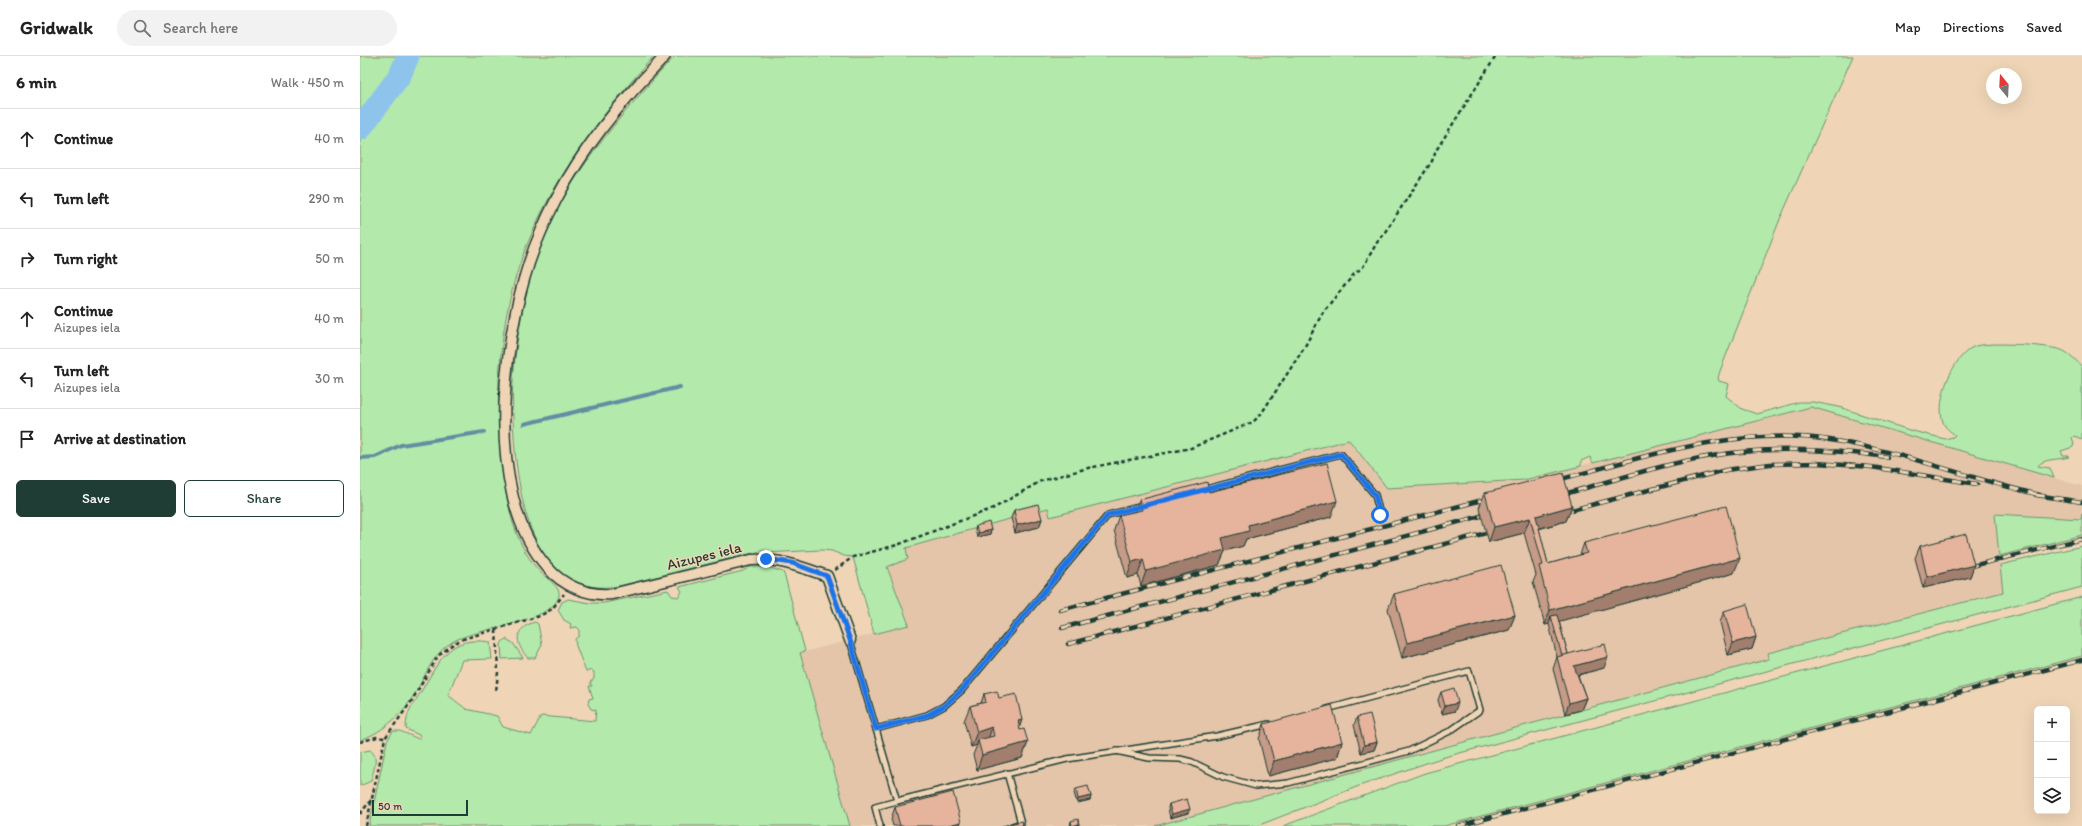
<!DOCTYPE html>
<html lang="en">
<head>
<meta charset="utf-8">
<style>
  :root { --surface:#fff; --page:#f2f2f2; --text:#222; --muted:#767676; --line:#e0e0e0; --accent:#1f3d34 }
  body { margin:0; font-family:Itim,sans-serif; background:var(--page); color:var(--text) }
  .controls { position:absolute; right:12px; bottom:12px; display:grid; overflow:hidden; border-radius:6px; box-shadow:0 4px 16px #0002 }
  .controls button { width:36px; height:36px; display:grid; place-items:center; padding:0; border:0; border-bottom:1px solid var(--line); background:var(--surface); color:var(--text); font:20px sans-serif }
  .compass { position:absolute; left:1626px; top:12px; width:36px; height:36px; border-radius:50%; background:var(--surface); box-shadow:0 4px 16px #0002; rotate:342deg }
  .scale { position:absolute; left:12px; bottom:10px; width:96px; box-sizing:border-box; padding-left:4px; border:2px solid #1f3d34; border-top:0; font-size:11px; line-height:14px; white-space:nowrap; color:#1f3d34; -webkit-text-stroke:3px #efd5b6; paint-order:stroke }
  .stop { position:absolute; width:12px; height:12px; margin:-9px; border:3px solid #1a73e8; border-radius:50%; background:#fff }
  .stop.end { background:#1a73e8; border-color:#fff; box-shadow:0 1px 4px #0008 }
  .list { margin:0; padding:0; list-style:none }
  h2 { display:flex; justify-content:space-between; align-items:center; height:52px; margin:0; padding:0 16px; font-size:17px }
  h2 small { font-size:13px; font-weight:400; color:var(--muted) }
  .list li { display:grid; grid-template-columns:26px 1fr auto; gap:12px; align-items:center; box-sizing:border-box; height:60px; padding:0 16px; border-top:1px solid var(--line) }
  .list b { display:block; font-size:15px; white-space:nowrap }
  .list p { margin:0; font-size:13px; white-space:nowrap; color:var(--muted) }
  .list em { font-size:13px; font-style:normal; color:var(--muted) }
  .actions { display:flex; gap:8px; padding:12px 16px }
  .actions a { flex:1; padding:9px 0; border:1px solid var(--accent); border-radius:6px; text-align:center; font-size:14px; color:var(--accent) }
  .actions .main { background:var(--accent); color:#fff }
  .icon { flex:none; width:22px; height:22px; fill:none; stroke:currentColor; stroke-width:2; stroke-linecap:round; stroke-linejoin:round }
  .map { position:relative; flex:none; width:1722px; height:770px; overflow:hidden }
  header { display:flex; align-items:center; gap:24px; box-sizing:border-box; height:56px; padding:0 20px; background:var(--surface); border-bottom:1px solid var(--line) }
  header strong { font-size:19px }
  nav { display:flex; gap:22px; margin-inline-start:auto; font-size:14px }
  .search { width:280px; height:36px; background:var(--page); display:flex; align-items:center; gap:10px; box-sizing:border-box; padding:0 14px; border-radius:22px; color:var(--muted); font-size:15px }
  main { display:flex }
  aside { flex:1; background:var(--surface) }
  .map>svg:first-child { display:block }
</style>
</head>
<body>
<header>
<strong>Gridwalk</strong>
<div class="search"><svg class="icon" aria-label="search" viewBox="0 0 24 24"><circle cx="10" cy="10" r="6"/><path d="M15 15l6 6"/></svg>Search here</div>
<nav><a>Map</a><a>Directions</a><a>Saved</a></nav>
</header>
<main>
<aside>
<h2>6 min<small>Walk · 450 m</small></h2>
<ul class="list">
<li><svg class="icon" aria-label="ahead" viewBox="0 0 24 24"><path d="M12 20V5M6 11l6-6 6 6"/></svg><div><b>Continue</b></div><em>40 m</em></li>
<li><svg class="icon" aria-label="left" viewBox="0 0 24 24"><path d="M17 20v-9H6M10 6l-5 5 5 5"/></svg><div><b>Turn left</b></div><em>290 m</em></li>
<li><svg class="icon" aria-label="right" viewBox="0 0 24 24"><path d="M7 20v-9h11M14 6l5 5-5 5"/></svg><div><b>Turn right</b></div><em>50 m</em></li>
<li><svg class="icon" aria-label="ahead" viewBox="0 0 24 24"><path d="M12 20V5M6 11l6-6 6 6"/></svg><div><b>Continue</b><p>Aizupes iela</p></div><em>40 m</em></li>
<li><svg class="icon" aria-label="left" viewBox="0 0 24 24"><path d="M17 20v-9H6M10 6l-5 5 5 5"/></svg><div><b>Turn left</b><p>Aizupes iela</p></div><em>30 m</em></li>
<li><svg class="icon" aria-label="arrive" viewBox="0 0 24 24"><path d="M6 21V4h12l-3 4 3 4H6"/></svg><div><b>Arrive at destination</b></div></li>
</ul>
<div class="actions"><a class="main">Save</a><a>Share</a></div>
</aside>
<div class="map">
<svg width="1722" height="770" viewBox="0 0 1722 770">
  <rect width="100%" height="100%" fill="#efd5b6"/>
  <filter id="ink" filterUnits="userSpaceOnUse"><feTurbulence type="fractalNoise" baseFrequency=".025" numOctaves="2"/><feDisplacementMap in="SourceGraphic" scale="8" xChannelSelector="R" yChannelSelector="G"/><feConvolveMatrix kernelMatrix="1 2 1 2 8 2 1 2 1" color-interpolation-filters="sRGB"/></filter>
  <g filter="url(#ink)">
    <path fill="#e4c5a9" d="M1451,351l271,79v33l-87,-5 8,78 -235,61 1,6 -614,167h-305l-50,-173 109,-28 -22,-59 18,-18 143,-40 2,9 299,-77 39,48 136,-8z"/>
    <g fill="#b3e9ab" stroke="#699370">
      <path d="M0,0h294c-48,53 -93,111 -122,177 -38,83 -42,195 -21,283 6,22 15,41 30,57 6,6 20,14 18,23 -6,27 -85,32 -107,46 -19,12 -25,30 -35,48 -12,22 -33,42 -57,50z"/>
      <path d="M315,0h1178l-73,163 -60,152 -2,7 1,3 10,3 -3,12 16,13 15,5 42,-12h14l26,5 70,23 36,9 8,-2 2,-2c-5,-4 -10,-7 -12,-13 -8,-22 10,-65 30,-75 11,-6 80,-2 91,4 7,4 13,10 18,16v72l-8,-3 -2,2 2,5 -1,4 -12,4 2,5h6v1c-9,3 -26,1 -31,9l12,2 4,10 -243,-71 -218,56 -3,-6 -9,4v5l-57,14 -137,8 -38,-48 -299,77 -2,-9 -142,40 2,11 -21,8 22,58 -35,9 -21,-77 -9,-1 -12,-5 -11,-1 -55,3 -1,-3 -146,36c-81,13 -98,-75 -104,-135 -2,-28 -4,-56 -1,-83 5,-47 14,-97 34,-140 30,-65 79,-120 127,-172z"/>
      <path d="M1722,457v22l-83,21 -4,-42 86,5z"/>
      <path d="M1722,490v41l-641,171 -82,28 -102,40h-102l614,-167 -1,-6 235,-61 -3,-27z"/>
      <path d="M390,511h17l16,5 2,5 20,74 -5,2 50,173h-481l18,-85 6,-10h7l21,9 -2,-5 -13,-6c0,-19 7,-23 16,-39 18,-30 27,-55 68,-48l2,17 -30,1 -14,35 18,14 31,7 6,11 28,8 10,-19 54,5 1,-11 -5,-1 -3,-5 1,-5 4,-1 -4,-12h3l-2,-4 4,-3v-7l-3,-2 -5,2 -10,-26 -1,-7 4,-3v-7l-2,-2 -7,1 1,-4 -7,-4 -6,-10 4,-8 6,-3 22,4h14l64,-13 4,6 7,1 3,-6 -3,-4 64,-16z"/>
      <path d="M1722,541v59l-638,170h-161l142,-53z"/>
      <path d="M175,566l3,2 4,21 -7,13h-7c-14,-15 -14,-30 7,-36z"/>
      <path d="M146,583l7,4 10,15 -21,1 -1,-15 2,-3z"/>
      <path d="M10,694c10,7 3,20 1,31l-11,5v-34z"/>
    </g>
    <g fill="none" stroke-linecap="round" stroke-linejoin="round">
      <g stroke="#628ea2" stroke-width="4">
        <path d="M164,368l156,-37"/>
        <path d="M0,402l15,-1 26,-12 83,-13"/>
      </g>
      <path stroke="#8ec4ec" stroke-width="23" d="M0,73l40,-54 8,-19"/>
      <defs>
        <g id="lane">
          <path d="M842,434l139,-36 34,41 5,20"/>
          <path d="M490,584l47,161"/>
          <path d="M516,673l51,-14 17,-9 18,-16 146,-175 34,-9"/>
          <path d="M756,695l33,7 31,1 12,3 31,15 33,9 32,-3 121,-32 41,-20 30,-21 -11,-39 -142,38"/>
          <path d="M647,717l14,50 -9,3"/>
          <path d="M520,770l-5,-19 22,-6 170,-42 150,-23 52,-12"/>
        </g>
        <path id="street" d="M305,0c-11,13 -24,25 -35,38 -36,41 -69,89 -90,140 -37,85 -60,258 7,333 16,19 41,29 65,27l139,-34c27,-2 50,7 76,16l23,64"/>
      </defs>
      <use href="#lane" stroke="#1f3d34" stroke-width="8"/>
      <use href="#street" stroke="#1f3d34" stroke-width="13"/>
      <g stroke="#1f3d34" stroke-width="2.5" stroke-dasharray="4 3" stroke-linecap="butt">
        <path d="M475,514l18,-13 44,-12 97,-37 47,-27 47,-13 103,-20 62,-26 8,-8 43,-66 19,-36 32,-39 8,-6 16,-28 6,-7 47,-71 5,-12 59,-93"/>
        <path d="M136,574l2,42 -2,20"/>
        <path d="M0,686l17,-5 8,1"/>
        <path d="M0,758l11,-14"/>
        <path d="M6,770l19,-88 26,-36 27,-46 15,-12 10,-5 77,-23 12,-7 12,-15"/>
      </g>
      <use href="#lane" stroke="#efd5b6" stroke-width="5"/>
      <use href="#street" stroke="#efd5b6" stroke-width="10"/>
      <defs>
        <g id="rail">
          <path d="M1194,425c90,-24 181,-55 276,-41 71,11 139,39 210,55"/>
          <path d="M1200,439c50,-13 101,-31 152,-39 58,-10 117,-7 175,1"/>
          <path d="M1676,439l46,7"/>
          <path d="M1204,456l162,-42 44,-6 47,-1 54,4 106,17"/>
          <path d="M1608,511l114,-28"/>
          <path d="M700,554l434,-113"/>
          <path d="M702,572l419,-112"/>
          <path d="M708,588l418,-111"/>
          <path d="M1098,770l624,-166"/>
        </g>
      </defs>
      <use href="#rail" stroke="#1f3d34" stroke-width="4.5"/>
      <use href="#rail" stroke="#efd5b6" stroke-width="3" stroke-dasharray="9" stroke-linecap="butt"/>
    </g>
    <g fill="#c69b87" stroke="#1f3d34">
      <path d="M849,436l122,25 -85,22 -3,7 -18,5 -6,14 -78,21 -3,-11 -11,3 -13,-48 5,-15 16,-4 4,-11z"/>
      <path d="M1125,437l87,13 -6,15 -27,8 9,35 32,-9 4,-12 150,30 -175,48 9,33 36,14 -26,7 8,23 -5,12 -16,4 -12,-45 4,-12 -8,-33 -4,1 -12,-43 3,-7 -12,-42 -35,9 -10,-34z"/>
      <path d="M654,454l28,9 -3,8 -24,6 -4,-15z"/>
      <path d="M616,470l15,4 -1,4 -13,3 -2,-7z"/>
      <path d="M1560,490l54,19 -4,12 -47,11 -8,-30z"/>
      <path d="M1034,538l121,21 -6,15 -107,28 -14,-49z"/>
      <path d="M1364,555l32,26 -4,12 -24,6 -8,-33z"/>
      <path d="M1081,636l14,19 -13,3 -4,-14z"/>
      <path d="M624,638l15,4 20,30 9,14 -6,16 -45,12 -4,-15 4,-10 -6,2 -7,-26 6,-15 11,-3z"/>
      <path d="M997,661l20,25 -3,8 -13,3 -7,-28z"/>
      <path d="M904,668l78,18 -5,16 -69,18 -9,-37z"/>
      <path d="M716,733l15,7 -1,4 -13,3 -3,-10z"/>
      <path d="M809,748l19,9 -18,5 -2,-10z"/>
      <path d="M535,751l66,15 -2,4h-66l-2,-7z"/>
      <path d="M711,765l8,5h-9z"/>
    </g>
    <g fill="#a17e6e" stroke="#1f3d34">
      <path d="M977,445l-6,16 -85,22 -3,7 -18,5 -6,14 -78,21 5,-15 102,-46z"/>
      <path d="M1212,450l-6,15 -33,9 3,-14z"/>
      <path d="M1170,462l-6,15 -35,9 5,-15z"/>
      <path d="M682,463l-3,8 -24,6 2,-8z"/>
      <path d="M631,474l-1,4 -13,3 1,-4z"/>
      <path d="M1380,502l-6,15 -181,50 -2,-7 -2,8 -4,1 5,-15z"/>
      <path d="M783,503l-5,16 -11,3 5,-16z"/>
      <path d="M1614,509l-4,12 -47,11 4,-11z"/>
      <path d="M1155,559l-6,15 -107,28 5,-15z"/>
      <path d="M1396,581l-4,12 -24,6 5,-12z"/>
      <path d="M1248,601l-4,11 -34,9 4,-11z"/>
      <path d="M1226,642l-5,12 -16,4 4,-11z"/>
      <path d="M1098,647l-3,8 -13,3 3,-8z"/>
      <path d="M662,664l-5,15 1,-14z"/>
      <path d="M632,671l-5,16 -9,-3 -1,5 -6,2 6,-15z"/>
      <path d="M668,686l-6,16 -45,12 5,-15z"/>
      <path d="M982,686l-5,16 -69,18 6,-15z"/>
      <path d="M1017,686l-3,8 -13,3 3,-8z"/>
      <path d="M731,740l-1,4 -13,3 1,-4z"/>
      <path d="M830,753l-2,4 -18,5 2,-4z"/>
      <path d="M601,766l-2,4h-15z"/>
      <path d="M719,768v2h-7z"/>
    </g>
    <g fill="#e6b49d" stroke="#1f3d34">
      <path d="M967,407l10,38 -89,24 1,6 -27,7 3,12 -79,21 -3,-12 -11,3 -13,-47 23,-5 -3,-10 68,-18 2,10z"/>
      <path d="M1203,417l9,33 -36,10 12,48 39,-11 -3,-10 142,-37 14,52 -190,52 -11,-44 4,-1 -13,-47 -36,9 -9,-34z"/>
      <path d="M678,448l4,15 -25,6 -3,-15z"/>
      <path d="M629,466l2,8 -13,3 -2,-7z"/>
      <path d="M1606,478l8,31 -47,12 -7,-31z"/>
      <path d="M1141,509l14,50 -108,28 -13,-49z"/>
      <path d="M1387,548l9,33 -23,6 -9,-32z"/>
      <path d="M1197,559l11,39 -6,2 -11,-40z"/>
      <path d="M1245,588l3,13 -34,9 12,32 -17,5 -12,-46z"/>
      <path d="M1094,632l4,15 -13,3 -4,-14z"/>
      <path d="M637,635l2,7 17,-4 6,26 -4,1 2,9 4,-1 4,13 -46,13 -4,-15 16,-4 -2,-9 -15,5 -7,-26 16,-4 -2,-8z"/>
      <path d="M972,649l10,37 -68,19 -10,-37z"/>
      <path d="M1010,658l7,28 -13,3 -7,-28z"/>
      <path d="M728,730l3,10 -13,3 -2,-10z"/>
      <path d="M593,736l8,30 -17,4h-44l-5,-19z"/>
      <path d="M827,743l3,10 -18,5 -3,-10z"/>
      <path d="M718,763l1,5 -7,2 -1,-5z"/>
      <path d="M662,765l1,5h-21z"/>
    </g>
  </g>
  <g fill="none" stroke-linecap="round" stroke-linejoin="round" filter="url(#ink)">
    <path stroke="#1a73e8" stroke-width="5" d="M406,503l26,4 35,13 23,64 26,89 52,-14 16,-9 18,-16 146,-175 233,-61 34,41 5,20"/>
  </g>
  <g text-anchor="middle" stroke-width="3" stroke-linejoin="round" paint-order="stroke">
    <g font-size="15" fill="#1f3d34" stroke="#efd5b6">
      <text transform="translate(344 500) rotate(-14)" y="5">Aizupes iela</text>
    </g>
  </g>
</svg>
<div class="controls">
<button>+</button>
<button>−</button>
<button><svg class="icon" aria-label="layers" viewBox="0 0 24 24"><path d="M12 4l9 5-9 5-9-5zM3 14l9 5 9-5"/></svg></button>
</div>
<svg class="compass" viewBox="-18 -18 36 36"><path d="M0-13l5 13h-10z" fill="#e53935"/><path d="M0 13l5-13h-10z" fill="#767676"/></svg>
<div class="scale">50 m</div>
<div class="stop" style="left:1020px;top:459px"></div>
<div class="stop end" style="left:406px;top:503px"></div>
</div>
</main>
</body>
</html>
